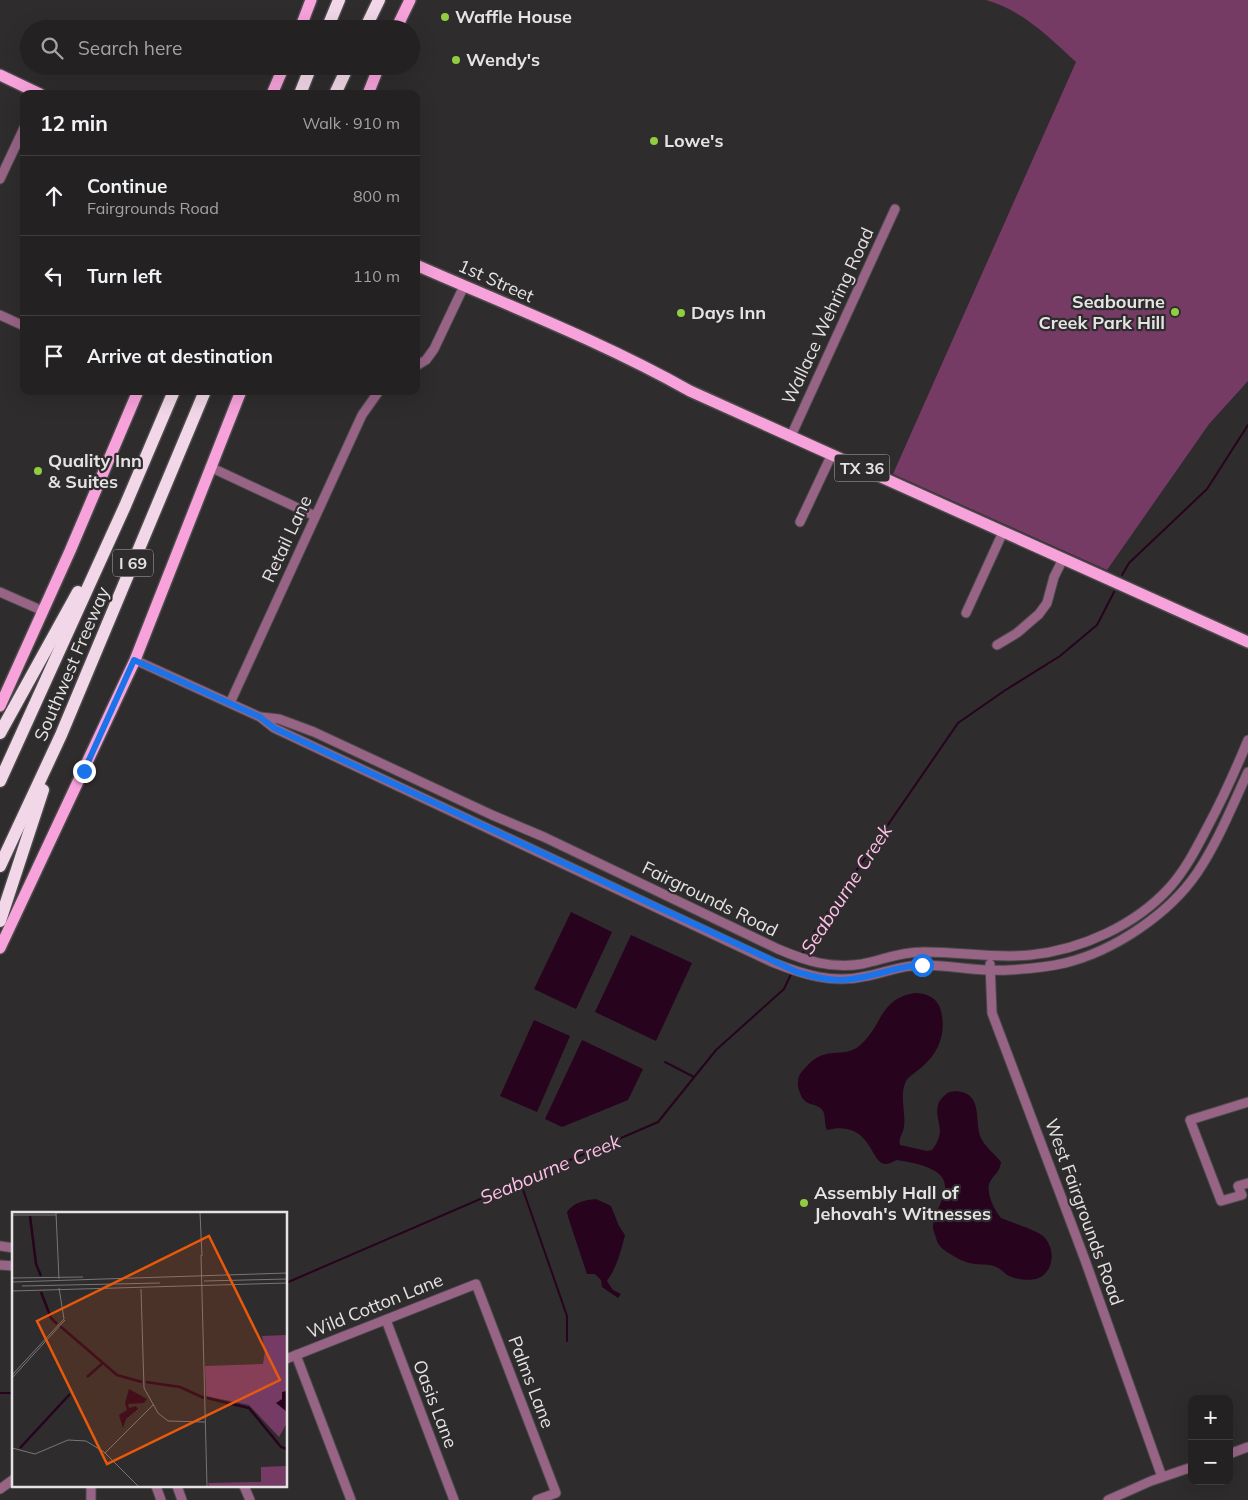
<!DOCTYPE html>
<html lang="en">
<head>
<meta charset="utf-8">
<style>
  :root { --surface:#232122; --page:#2b292a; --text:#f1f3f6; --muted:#a3a3a5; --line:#403e40 }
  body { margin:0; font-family:Mulish,sans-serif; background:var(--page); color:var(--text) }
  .controls { position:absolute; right:15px; bottom:15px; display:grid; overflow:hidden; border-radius:10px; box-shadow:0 5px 20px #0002 }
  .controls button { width:45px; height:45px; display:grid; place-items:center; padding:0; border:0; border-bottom:1px solid var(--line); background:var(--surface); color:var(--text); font:25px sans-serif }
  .stop { position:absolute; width:15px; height:15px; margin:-11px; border:4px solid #1a73e8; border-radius:50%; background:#fff }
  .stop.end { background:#1a73e8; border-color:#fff; box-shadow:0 1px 5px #0008 }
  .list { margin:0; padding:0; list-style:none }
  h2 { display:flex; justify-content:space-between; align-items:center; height:65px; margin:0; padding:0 20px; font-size:21px }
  h2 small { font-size:16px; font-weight:400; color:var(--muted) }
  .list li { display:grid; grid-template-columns:32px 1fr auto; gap:15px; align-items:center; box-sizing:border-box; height:80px; padding:0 20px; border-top:1px solid var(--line) }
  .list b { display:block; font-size:19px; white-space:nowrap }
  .list p { margin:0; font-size:16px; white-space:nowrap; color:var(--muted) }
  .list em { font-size:16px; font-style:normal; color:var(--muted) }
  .icon { flex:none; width:28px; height:28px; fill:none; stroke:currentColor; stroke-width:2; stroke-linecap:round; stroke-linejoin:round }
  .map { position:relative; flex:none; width:1248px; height:1500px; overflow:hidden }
  .search { position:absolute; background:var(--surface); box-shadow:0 5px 20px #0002; left:20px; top:20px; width:400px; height:55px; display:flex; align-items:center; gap:12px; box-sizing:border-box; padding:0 18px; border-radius:28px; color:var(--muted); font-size:19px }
  .panel { position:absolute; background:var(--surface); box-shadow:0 5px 20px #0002; left:20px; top:90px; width:400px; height:305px; border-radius:10px }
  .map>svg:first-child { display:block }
</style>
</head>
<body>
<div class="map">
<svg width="1248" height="1500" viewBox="0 0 1248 1500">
  <rect width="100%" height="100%" fill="#2f2c2d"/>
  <path fill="#763b64" d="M986,0h262v381l-39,43 -102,146 -214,-96 183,-412c-27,-25 -54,-52 -90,-62z"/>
  <g fill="#27031d">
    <path d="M571,912l41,20 -36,77 -42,-20z"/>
    <path d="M631,935l61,28 -36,78 -61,-29z"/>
    <path d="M915,993c12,0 23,5 26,18 5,21 -1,40 -18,55 -5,5 -13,9 -17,15 -7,15 0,31 -2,46 -1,7 -6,11 -4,18l27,6 5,-1c17,-22 0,-29 7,-48 2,-3 7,-9 11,-10 4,-1 9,-1 12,0 21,6 12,31 19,46 4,9 14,16 20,24 -1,9 -5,11 -10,18 -7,10 3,30 10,38 9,4 35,12 42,18 13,12 12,37 -7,43 -8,2 -20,0 -27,-3 -5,-3 -9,-8 -15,-10 -6,-2 -13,-1 -19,-2 -11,-1 -22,-8 -31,-14 -4,-3 -7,-7 -8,-12 -1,-4 -3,-7 -3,-11 0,-19 27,-43 0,-57 -10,-6 -25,-8 -36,-10 -4,1 -7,4 -11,4 -16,1 -14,-45 -59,-34 -3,-6 -1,-13 -4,-19 -5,-9 -18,-3 -23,-18 -1,-3 -3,-7 -2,-11 0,-7 4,-11 9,-16 18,-21 37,-7 52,-20 24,-19 19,-47 56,-53z"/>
    <path d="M534,1020l36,16 -33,76 -37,-16z"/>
    <path d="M582,1040l61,29 -15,31 -66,27 -17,-8z"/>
    <path d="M596,1199l15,7 8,20 6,9c-4,16 -8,32 -18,46l6,9 8,4 -3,4 -16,-11 -1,-7 -6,-6h-8l-18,-54 -2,-8c7,-10 18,-12 29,-13z"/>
  </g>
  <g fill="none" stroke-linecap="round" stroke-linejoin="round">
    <g stroke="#27031d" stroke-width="2">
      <path d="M1122,575l7,-12 78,-74 41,-64"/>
      <path d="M802,955l10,-20 146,-212 46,-32 56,-35 37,-31 17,-33"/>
      <path d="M665,1062l29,15"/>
      <path d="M520,1181l47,135v25"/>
      <path d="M286,1283l372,-161 58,-72 68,-61 8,-17"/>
      <path d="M0,1393h14"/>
    </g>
    <defs>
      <g id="minor">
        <path d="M0,179l24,-51"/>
        <path d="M0,315l24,11"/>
        <path d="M416,366l10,-6 8,-11 30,-63"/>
        <path d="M791,436l104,-227"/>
        <path d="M210,467l105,49"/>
        <path d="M800,522l32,-68"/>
        <path d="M0,592l43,19"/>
        <path d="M966,613l37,-81"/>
        <path d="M997,645l20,-12 22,-19 8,-11 7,-26 9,-18"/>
        <path d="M135,660l125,57 14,11 498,234c32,13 61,22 95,14 19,-4 36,-11 55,-11 29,0 58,7 87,5 18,-1 39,-3 56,-7 49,-12 104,-49 132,-90 21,-31 35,-67 51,-101"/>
        <path d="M230,703l132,-288 17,-24"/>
        <path d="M261,717l18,2 35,13 178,83 52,22 234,112c28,12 53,20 84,15 20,-4 38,-12 59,-12 36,-1 73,7 109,3 51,-5 106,-30 140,-68 16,-18 27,-40 38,-61 15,-28 28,-57 40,-86"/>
        <path d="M990,964l2,49 93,247 77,217"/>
        <path d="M1248,1102l-58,18 31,81 21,-6 -4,-9 10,-3"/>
        <path d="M0,1246l14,2"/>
        <path d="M0,1265l14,1"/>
        <path d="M386,1320l68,180"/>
        <path d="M296,1355l55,145"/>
        <path d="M286,1359l190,-75 80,209 -19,7"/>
        <path d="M1229,1454l19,-7"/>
        <path d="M156,1486l5,14"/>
        <path d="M177,1486l5,14"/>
        <path d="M244,1486l6,14"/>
        <path d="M0,1489l14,-10"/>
        <path d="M91,1500v-14"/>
        <path d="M1108,1500l43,-19 41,-14"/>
      </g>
      <g id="major">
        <path d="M300,29l11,-29"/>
        <path d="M396,29l14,-29"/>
        <path d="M0,75l40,19"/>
        <path d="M272,94l12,-28"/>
        <path d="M368,94l11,-28"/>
        <path d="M416,265c91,40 187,77 274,126l558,251"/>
        <path d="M0,706l70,-155 68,-160"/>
        <path d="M0,948l135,-288 106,-269"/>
      </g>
      <g id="highway">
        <path d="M327,29l12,-29"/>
        <path d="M365,29l14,-29"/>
        <path d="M300,94l11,-28"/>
        <path d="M335,94l13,-28"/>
        <path d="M0,733l78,-141"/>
        <path d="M0,781l125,-275 49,-115"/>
        <path d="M0,866l61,-131 144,-344"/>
        <path d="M0,921l43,-131"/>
      </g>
    </defs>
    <use href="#minor" stroke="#4c494a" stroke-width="11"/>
    <use href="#major" stroke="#4c494a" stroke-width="14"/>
    <use href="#highway" stroke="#4c494a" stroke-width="15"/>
    <use href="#minor" stroke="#976486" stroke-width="9"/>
    <use href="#major" stroke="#f7a2db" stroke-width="11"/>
    <use href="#highway" stroke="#f1d7e7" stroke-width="12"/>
  </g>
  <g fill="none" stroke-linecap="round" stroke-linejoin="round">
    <path stroke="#1a73e8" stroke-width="6" d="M84,771l50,-111 126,57 14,11 523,244c14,4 28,8 43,8 28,0 54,-14 82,-15"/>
  </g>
  <g fill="#90cd41" stroke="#2f2c2d" stroke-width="2">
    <circle cx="445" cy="17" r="5"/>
    <circle cx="456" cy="60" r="5"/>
    <circle cx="654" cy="141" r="5"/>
    <circle cx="1175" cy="312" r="5"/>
    <circle cx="681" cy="313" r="5"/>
    <circle cx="38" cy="471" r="5"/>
    <circle cx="804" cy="1203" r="5"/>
  </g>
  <g text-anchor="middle" stroke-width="4.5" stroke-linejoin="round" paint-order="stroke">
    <g fill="#2f2c2d" stroke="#afacae" stroke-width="1">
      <rect x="834.5" y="454.5" width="55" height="27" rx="4"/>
      <rect x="113" y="549.5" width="40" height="27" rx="4"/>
    </g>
    <g font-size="16" font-weight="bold" fill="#e6e3e5">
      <text x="862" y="474">TX 36</text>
      <text x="133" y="569">I 69</text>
    </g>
    <g font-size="18" font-weight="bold" fill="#e6e3e5" stroke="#2f2c2d" text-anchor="start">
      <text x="455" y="23">Waffle House</text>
      <text x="466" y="66">Wendy's</text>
      <text x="664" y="147">Lowe's</text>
      <text x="1165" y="308" text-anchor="end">Seabourne<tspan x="1165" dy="21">Creek Park Hill</tspan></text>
      <text x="691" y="319">Days Inn</text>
      <text x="48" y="467">Quality Inn<tspan x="48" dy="21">&amp; Suites</tspan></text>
      <text x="814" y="1199">Assembly Hall of<tspan x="814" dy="21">Jehovah's Witnesses</tspan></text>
    </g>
    <g font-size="18" fill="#e6e3e5" stroke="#2f2c2d">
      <text transform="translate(496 281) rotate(24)" y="6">1st Street</text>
      <text transform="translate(828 316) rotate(-65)" y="6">Wallace Wehring Road</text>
      <text transform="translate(287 539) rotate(-65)" y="6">Retail Lane</text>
      <text transform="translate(72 664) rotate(-67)" y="6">Southwest Freeway</text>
      <text transform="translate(710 899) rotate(26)" y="6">Fairgrounds Road</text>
      <text transform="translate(1084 1212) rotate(70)" y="6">West Fairgrounds Road</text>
      <text transform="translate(375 1306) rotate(-22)" y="6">Wild Cotton Lane</text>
      <text transform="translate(531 1382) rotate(69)" y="6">Palms Lane</text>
      <text transform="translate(435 1404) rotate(69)" y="6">Oasis Lane</text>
    </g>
    <g font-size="19" font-style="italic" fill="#ffbfe8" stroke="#2f2c2d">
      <text transform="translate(846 889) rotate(-57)" y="7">Seabourne Creek</text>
      <text transform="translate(550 1169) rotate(-23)" y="7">Seabourne Creek</text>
    </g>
  </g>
  <g transform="translate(12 1212)">
    <rect width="275" height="275" fill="#2f2c2d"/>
    <path d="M275,123v88l-8,14 -30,-32 -43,-9 -1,-30 58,-2 2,-13 -3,-15zM275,254v20h-78l-1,-3 53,-1v-15z" fill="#763b64"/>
    <path d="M117,177l18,10 -3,4 -16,1 1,4 7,-2 2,3 -12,10 -3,9 -4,-13 8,-5 -2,-7zM275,179v21l-11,-9 6,-4v-7z" fill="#27031d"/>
    <path fill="none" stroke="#27031d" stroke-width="2.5" d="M18,4l6,48 5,12M29,80l10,26 6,6M48,114l57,49 25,7M75,165l16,-14M134,170l34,5 24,11M195,186l42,10 32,39 6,2M8,236l50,-54"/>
    <path fill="none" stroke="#787577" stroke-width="1" d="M44,1l3,66M188,1l2,43M0,3h44M189,43l6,231M0,66l71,-1M192,69l83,-2M0,70l275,-9M10,74l138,-3M129,77l3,99 14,25 10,8 37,1M0,79l275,-8M0,163l52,-56 -5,-31M0,166l53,-58M0,236l23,6 33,-14 18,1 18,11 34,34M93,241l49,-49"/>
    <path fill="#e8590c" fill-opacity="0.15" stroke="#e8590c" stroke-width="2.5" d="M197,24l71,144 -173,84 -70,-143z"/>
    <rect width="275" height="275" fill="none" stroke="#e6e3e5" stroke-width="2.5"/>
  </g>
</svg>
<div class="controls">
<button>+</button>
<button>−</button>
</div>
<div class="stop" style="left:922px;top:965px"></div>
<div class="stop end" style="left:84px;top:771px"></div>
<div class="search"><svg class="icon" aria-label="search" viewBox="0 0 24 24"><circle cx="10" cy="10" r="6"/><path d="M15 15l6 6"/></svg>Search here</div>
<section class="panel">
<h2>12 min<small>Walk · 910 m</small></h2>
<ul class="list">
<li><svg class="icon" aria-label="ahead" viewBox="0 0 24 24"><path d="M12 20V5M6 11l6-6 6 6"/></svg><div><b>Continue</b><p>Fairgrounds Road</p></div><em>800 m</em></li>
<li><svg class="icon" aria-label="left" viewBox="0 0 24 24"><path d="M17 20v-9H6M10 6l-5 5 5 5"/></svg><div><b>Turn left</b></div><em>110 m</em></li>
<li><svg class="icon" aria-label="arrive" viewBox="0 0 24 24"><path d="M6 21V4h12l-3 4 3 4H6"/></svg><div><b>Arrive at destination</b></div></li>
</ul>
</section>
</div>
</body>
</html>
